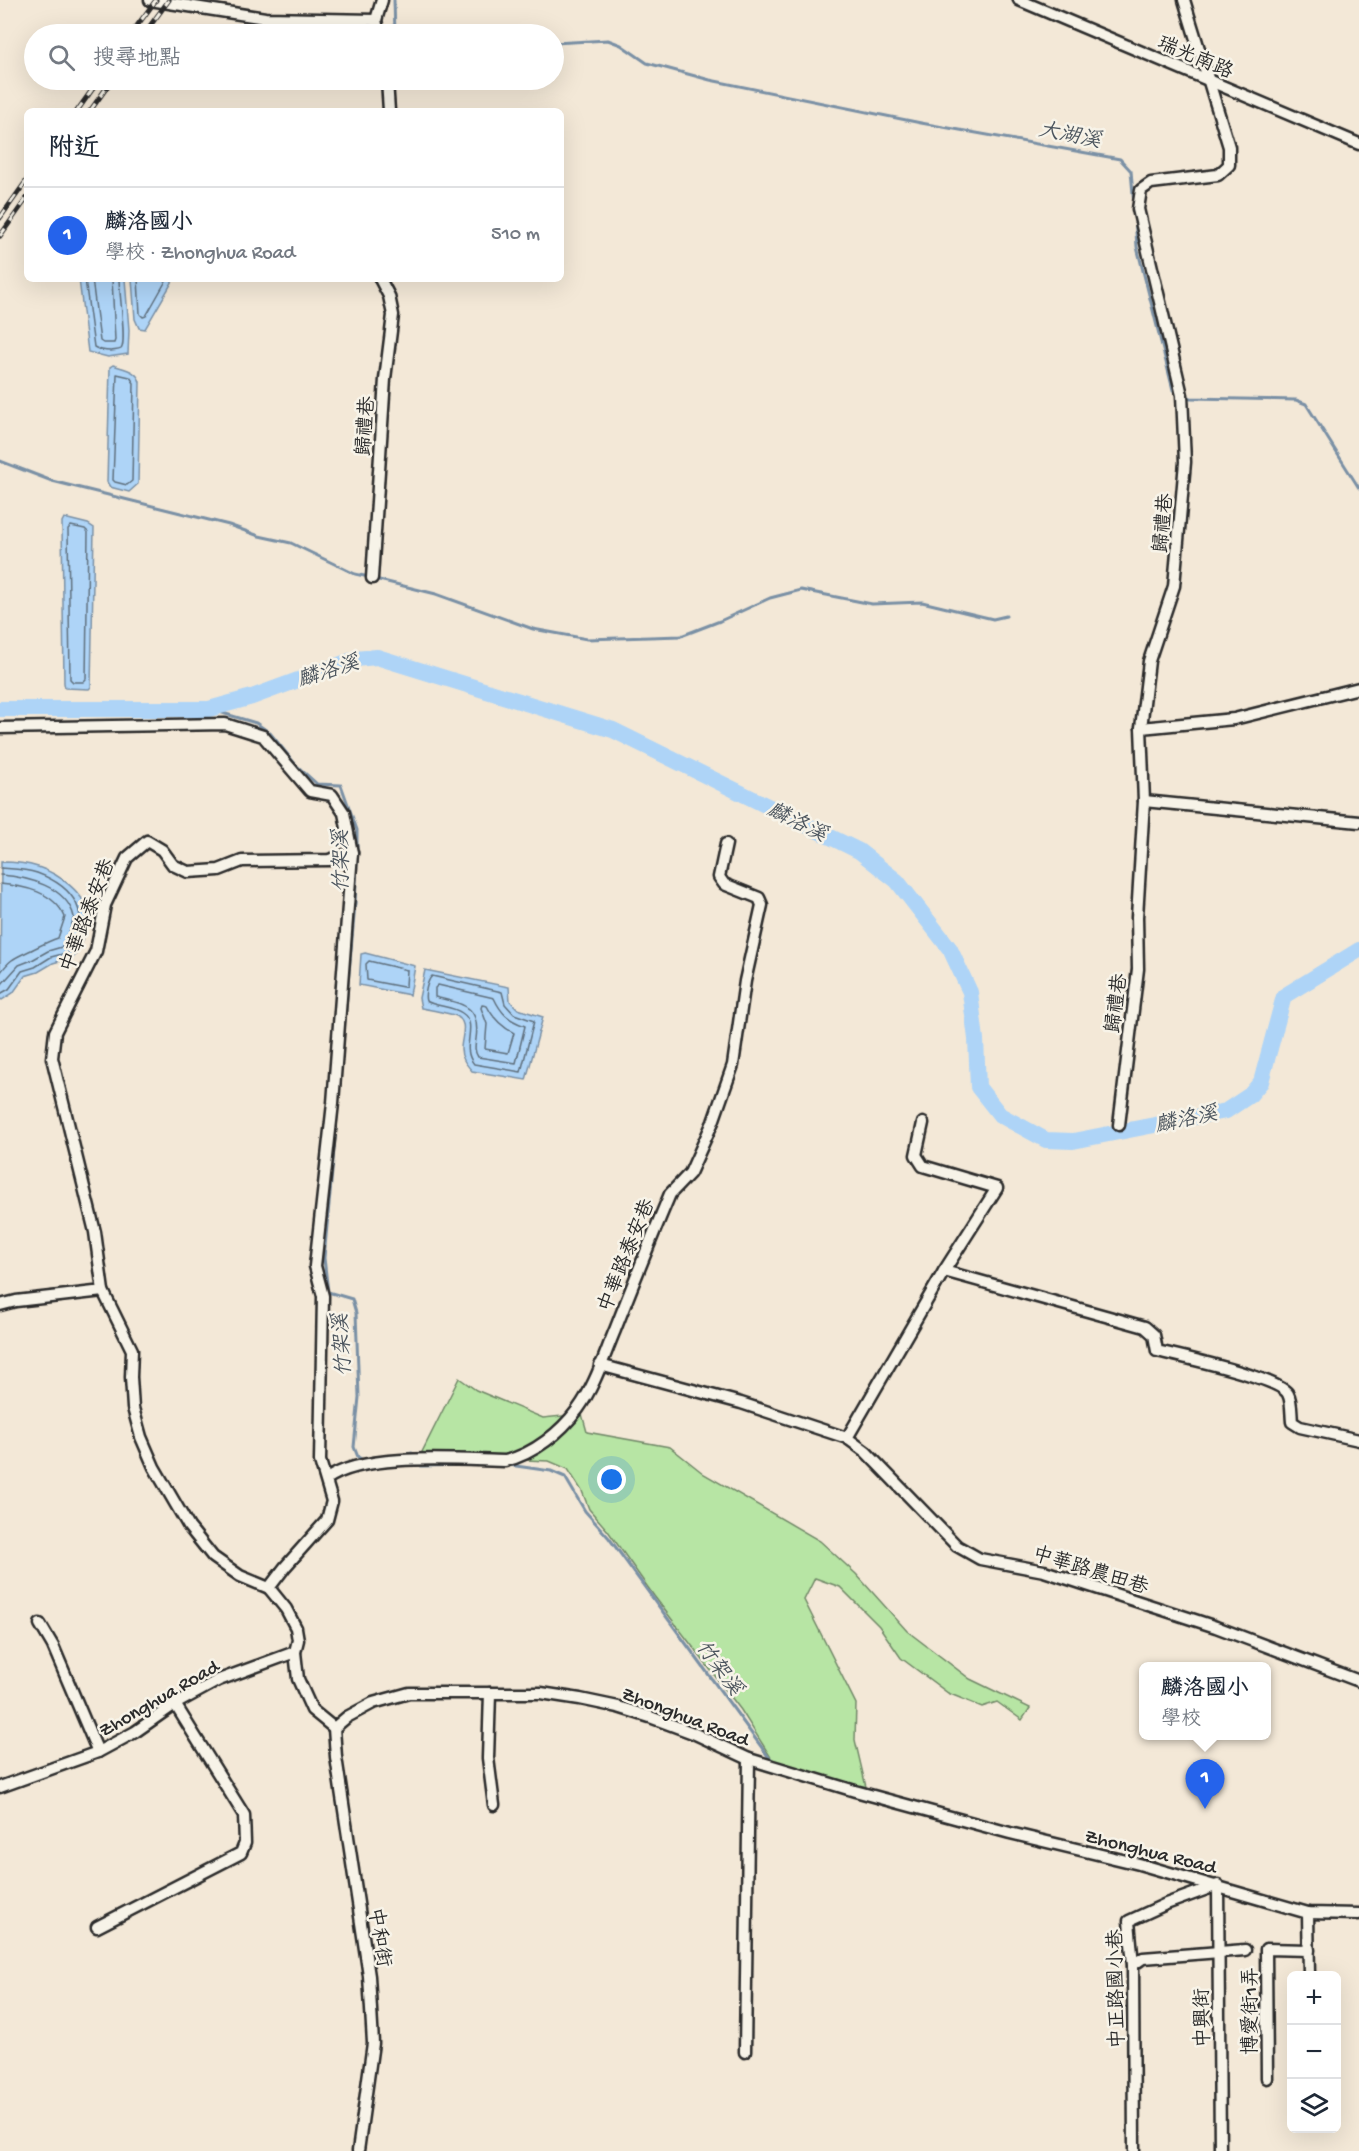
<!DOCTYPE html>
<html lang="zh-TW">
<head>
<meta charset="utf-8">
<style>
  :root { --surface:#fff; --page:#f2f2f3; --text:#1f2937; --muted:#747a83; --line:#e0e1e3; --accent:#2563eb }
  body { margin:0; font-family:"Gochi Hand","LXGW WenKai TC",sans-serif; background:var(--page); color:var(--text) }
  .controls { position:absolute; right:18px; bottom:18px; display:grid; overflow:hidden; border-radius:9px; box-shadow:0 6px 24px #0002 }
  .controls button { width:54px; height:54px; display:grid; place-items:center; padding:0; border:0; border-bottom:2px solid var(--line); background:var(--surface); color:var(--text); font:30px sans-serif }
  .you { position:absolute; left:612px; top:1480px; width:21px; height:21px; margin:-15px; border:4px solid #fff; border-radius:50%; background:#1a73e8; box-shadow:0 0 0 9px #1a73e833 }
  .badge { display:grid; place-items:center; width:39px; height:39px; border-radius:50%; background:var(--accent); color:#fff; font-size:20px; font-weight:700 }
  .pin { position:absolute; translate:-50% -50px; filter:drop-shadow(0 2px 3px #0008) }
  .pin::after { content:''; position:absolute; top:32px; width:21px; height:18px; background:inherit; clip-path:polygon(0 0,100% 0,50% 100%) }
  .popup { position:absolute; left:1139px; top:1662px; width:132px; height:78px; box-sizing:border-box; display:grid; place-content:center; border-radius:9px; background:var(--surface); filter:drop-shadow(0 2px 4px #0005); font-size:20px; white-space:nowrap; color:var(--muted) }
  .popup b { font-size:22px; color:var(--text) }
  .popup::after { content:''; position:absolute; left:50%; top:100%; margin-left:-12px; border:12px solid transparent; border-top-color:var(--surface) }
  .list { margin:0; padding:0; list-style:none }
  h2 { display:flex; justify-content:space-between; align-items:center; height:78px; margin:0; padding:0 24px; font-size:26px }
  h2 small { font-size:20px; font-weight:400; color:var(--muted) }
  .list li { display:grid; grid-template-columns:39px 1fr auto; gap:18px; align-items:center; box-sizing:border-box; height:96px; padding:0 24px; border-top:2px solid var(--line) }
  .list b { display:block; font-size:22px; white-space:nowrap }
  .list p { margin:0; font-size:20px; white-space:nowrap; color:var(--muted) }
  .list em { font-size:20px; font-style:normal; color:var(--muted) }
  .icon { flex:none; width:33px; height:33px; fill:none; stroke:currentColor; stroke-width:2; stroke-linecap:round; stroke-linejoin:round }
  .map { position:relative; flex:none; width:1359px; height:2151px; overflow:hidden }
  .search { position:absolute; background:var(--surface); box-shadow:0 6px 24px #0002; left:24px; top:24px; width:540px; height:66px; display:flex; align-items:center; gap:15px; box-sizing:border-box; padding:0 21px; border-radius:33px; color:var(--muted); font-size:22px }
  .panel { position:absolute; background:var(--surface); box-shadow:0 6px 24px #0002; left:24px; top:108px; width:540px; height:174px; border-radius:9px }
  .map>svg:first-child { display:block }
</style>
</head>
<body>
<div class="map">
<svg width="1359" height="2151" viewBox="0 0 1359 2151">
  <rect width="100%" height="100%" fill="#f3e8d7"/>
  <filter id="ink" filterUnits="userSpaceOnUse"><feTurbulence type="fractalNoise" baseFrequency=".0167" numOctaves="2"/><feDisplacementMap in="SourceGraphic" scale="12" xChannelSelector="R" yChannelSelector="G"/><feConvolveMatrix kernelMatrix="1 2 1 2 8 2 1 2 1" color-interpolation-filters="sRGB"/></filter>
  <g filter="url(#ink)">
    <path fill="#b7e5a4" stroke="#718868" stroke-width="1.5" d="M459,1378l17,12 67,28 39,-4 5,18 83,15 34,27 116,67 36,33 51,57 63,48 60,29 -8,12 -25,-18 -15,5 -34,-14 -47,-35 -22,-32 -39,-39 -25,-9 -11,22 52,104 -1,36 11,47 -91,-23 -34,-54 -87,-114 -46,-65 -19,-22 -7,-18 -14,-22 -19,-8 -49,-2 -84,5z"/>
    <g fill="#aed4f7" stroke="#7a90a5" stroke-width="1.5">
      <path d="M79,279h46l4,51 -1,24 -20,3 -20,-5z"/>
      <path d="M132,279h42l-29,50 -6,-1 -4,-9z"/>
      <path d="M113,365c11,4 24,5 27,17l-2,102 -9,8 -19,-5 -3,-5 3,-115z"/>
      <path d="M64,518l24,6 6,4 -3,159 -2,2 -24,-1 -1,-5 -2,-161z"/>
      <path d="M1,862c12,0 25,1 37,5 19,6 50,27 50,50 0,13 -8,29 -14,40l-21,6 -15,9 -13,4 -12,17 -11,7 -2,-1z"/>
      <path d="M365,953l50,13 -5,29 -51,-10 2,-31z"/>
      <path d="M425,970l84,17 1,14 8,8 25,8 -17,63 -54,-9c-6,-7 -11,-13 -11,-22 0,-12 9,-28 -7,-34 -10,-3 -22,-5 -33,-7l-2,-10z"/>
    </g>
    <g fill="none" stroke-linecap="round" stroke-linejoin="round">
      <g stroke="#5f6f7d" stroke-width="1.5">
        <path d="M85,279l9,68c5,3 11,4 17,4 3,-1 7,0 10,-2 6,-5 -2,-59 -2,-70"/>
        <path d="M92,279l8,62 3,2h11l1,-3 -3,-61"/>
        <path d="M138,279l2,35 3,3 3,-1 21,-37"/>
        <path d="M117,374l13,3 4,6 -2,98 -5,4 -12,-3 -2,-2z"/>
        <path d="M71,526l14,3 3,3 -2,147 -3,3h-10l-3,-3 -2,-150z"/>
        <path d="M0,868c12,1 25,1 37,5 38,14 56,42 33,79l-19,5 -16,10 -13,4 -13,18 -9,5"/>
        <path d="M0,875c27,2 67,11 74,42l-9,29 -17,5 -16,9 -13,5 -19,21"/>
        <path d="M0,884c25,2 54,8 65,33l-7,21c-12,4 -20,9 -31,14 -15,7 -17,8 -27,21"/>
        <path d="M369,961l38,9 -1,16 -3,1 -36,-7 -1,-16z"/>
        <path d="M432,976l70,16 3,12 9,10 20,7 -13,51 -47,-8c-15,-18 6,-39 -12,-51 -10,-7 -25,-6 -36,-12 -2,-6 1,-20 6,-25z"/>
        <path d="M438,985l56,13c7,15 14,22 31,28l-9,37 -38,-6c-4,-6 -3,-11 -2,-18 5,-35 -15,-35 -41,-42v-9z"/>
        <path d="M482,1005l5,1c6,12 15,21 27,27l-6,20 -23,-4 2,-25 -6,-16z"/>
      </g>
      <g stroke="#7a90a5" stroke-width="3">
        <path d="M394,0l1,34"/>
        <path d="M554,43l54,-3 13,5 26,18 63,17 211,43 199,36 11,12 3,34"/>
        <path d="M1135,218l2,29 36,143 5,2"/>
        <path d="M1184,395l7,3 105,2 10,4 53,84"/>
        <path d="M0,461l52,20 177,44 30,11 32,7 64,31 14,3"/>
        <path d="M375,579l61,15 97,35 54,10 94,-3 39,-15 50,-23 31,-8 71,14 50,-2 71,17 13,-3"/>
        <path d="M209,709l47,14 14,10 26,32 21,19 24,1 16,45v22"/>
        <path d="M339,1088l16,-184 2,-43"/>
        <path d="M338,1106l-14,152 4,34 24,7 4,14 3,84 -5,50 4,10 5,3"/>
        <path d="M396,1456l16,-3 4,2"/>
        <path d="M419,1461l2,5 51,-1"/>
        <path d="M509,1465l42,6 14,6 20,34 24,27 159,218 7,7"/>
      </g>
      <path stroke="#aed4f7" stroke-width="16" d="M0,709h209l43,-12 103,-38 22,-2 236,73 246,121 38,30 53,68 20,43 6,47 2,48 22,28 46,25 27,1 153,-30 24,-16 11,-13 23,-86 75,-46"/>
      <defs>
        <g id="minor">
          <path d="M150,0l115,18 111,2"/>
          <path d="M1019,0l340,144"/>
          <path d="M379,34l-3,-14 6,-20"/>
          <path d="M387,80l2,31"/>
          <path d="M372,578l13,-199 8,-64 -4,-19 -9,-17"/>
          <path d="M0,728l225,-4 38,12 47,55 22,4 12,18 8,40 -19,250 -18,163 8,30 -3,165 12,40 -5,19 -42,47 -16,21 17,21 10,19 2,12 -3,12 3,27 14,31 22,18 13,-11 26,-14 36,-10h132l39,6 38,8 32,10 43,16 56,26 106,32 155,42 129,31 169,49 51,1"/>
          <path d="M1141,728l93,-9 125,-31"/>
          <path d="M1144,801l215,21"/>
          <path d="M1119,1125l19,-156 -1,-52 7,-116 -3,-73 8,-67 25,-75 11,-124 -3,-67 -44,-186 3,-19 10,-7 67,-8 11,-10v-18l-45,-147"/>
          <path d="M944,1271l201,56 9,8 3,16c21,5 123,27 131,43 4,7 3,20 4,28l8,5 59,13"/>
          <path d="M103,1291l29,59 -1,27 2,31 8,29 13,30 35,60 24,30 27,19 29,12"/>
          <path d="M0,1305l16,-4 87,-10 -8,-59 -43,-174 3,-26 41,-81 9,-46 22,-47 20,-17 15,9 11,15 15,7 31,-2 23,-9 87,-1 23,-7"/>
          <path d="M600,1365l141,38 106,35 19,14 91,94 23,13 64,12 172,56 143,54"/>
          <path d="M847,1438l97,-167 53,-83 -74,-22 -7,-11 7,-32"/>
          <path d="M327,1479c38,-27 131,-19 178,-18 29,-7 56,-29 73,-52 17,-23 26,-53 37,-79 18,-46 36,-91 55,-136l20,-21 23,-51 20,-57 12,-84 17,-76 -3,-7 -35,-14 -5,-7 7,-33"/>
          <path d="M40,1624l13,22 45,106"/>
          <path d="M490,1693l-2,65 6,47"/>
          <path d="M334,1728l2,29 33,219 4,67 -15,108"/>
          <path d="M0,1787l98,-35 37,-20 40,-28 44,-24 76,-28"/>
          <path d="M1308,1913l1,63"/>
          <path d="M97,1927l144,-74 4,-10 -1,-28 -69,-111"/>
          <path d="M1133,1965l10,-7 102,-8"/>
          <path d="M745,2052l4,-293"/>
          <path d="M1267,2078l-1,-129 43,1"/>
          <path d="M1134,2151l-1,-186 -4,-44 37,-17 52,-19 2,266"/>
        </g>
      </defs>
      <use href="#minor" stroke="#2b2b2b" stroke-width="15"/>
      <use href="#minor" stroke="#f7f3e8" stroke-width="10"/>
      <defs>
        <g id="rail">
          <path d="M131,34l25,-34"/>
          <path d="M144,34l25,-34"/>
          <path d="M77,111l22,-31"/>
          <path d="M90,111l22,-31"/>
          <path d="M0,218l27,-38"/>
          <path d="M0,236l27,-38"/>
        </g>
      </defs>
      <use href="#rail" stroke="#2b2b2b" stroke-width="5"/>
      <use href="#rail" stroke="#f7f3e8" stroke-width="3" stroke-dasharray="9" stroke-linecap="butt"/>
    </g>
  </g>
  <g text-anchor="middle" stroke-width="5" stroke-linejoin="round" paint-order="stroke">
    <g font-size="20" fill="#2b2b2b" stroke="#f7f3e8">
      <text transform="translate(1196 56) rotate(23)" y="7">瑞光南路</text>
      <text transform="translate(364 426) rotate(-86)" y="7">歸禮巷</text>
      <text transform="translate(1162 523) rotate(-85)" y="7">歸禮巷</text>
      <text transform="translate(86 915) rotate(-69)" y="7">中華路泰安巷</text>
      <text transform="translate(1115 1003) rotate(-83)" y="7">歸禮巷</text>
      <text transform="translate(625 1255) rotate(-68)" y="7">中華路泰安巷</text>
      <text transform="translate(1091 1569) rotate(17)" y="7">中華路農田巷</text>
      <text transform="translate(158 1697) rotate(-30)" y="7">Zhonghua Road</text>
      <text transform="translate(686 1715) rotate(21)" y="7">Zhonghua Road</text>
      <text transform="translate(1151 1850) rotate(14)" y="7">Zhonghua Road</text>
      <text transform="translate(381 1937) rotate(81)" y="7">中和街</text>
      <text transform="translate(1115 1989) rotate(-91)" y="7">中正路國小巷</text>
      <text transform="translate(1249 2011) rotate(-90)" y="7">博愛街1弄</text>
      <text transform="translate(1201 2018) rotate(-91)" y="7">中興街</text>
    </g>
    <g font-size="21" font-style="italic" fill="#4c555e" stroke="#f7f3e8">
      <text transform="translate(1070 134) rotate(11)" y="7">大湖溪</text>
      <text transform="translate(328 670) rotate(-17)" y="7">麟洛溪</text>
      <text transform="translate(798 821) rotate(26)" y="7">麟洛溪</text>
      <text transform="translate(340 861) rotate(-91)" y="7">竹架溪</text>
      <text transform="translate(1186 1118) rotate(-12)" y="7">麟洛溪</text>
      <text transform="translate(341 1345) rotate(-94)" y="7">竹架溪</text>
      <text transform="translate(720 1667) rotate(53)" y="7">竹架溪</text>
    </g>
  </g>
</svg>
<div class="controls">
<button>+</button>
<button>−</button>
<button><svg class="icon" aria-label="layers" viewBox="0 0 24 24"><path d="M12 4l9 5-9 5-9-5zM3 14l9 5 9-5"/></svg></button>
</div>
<div class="you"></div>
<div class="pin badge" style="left:1205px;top:1809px">1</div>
<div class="popup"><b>麟洛國小</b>學校</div>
<div class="search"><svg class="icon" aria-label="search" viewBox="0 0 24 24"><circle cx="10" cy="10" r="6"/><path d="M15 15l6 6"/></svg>搜尋地點</div>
<section class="panel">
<h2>附近<small></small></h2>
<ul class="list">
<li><span class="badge">1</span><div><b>麟洛國小</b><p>學校 · Zhonghua Road</p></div><em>510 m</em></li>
</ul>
</section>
</div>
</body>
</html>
